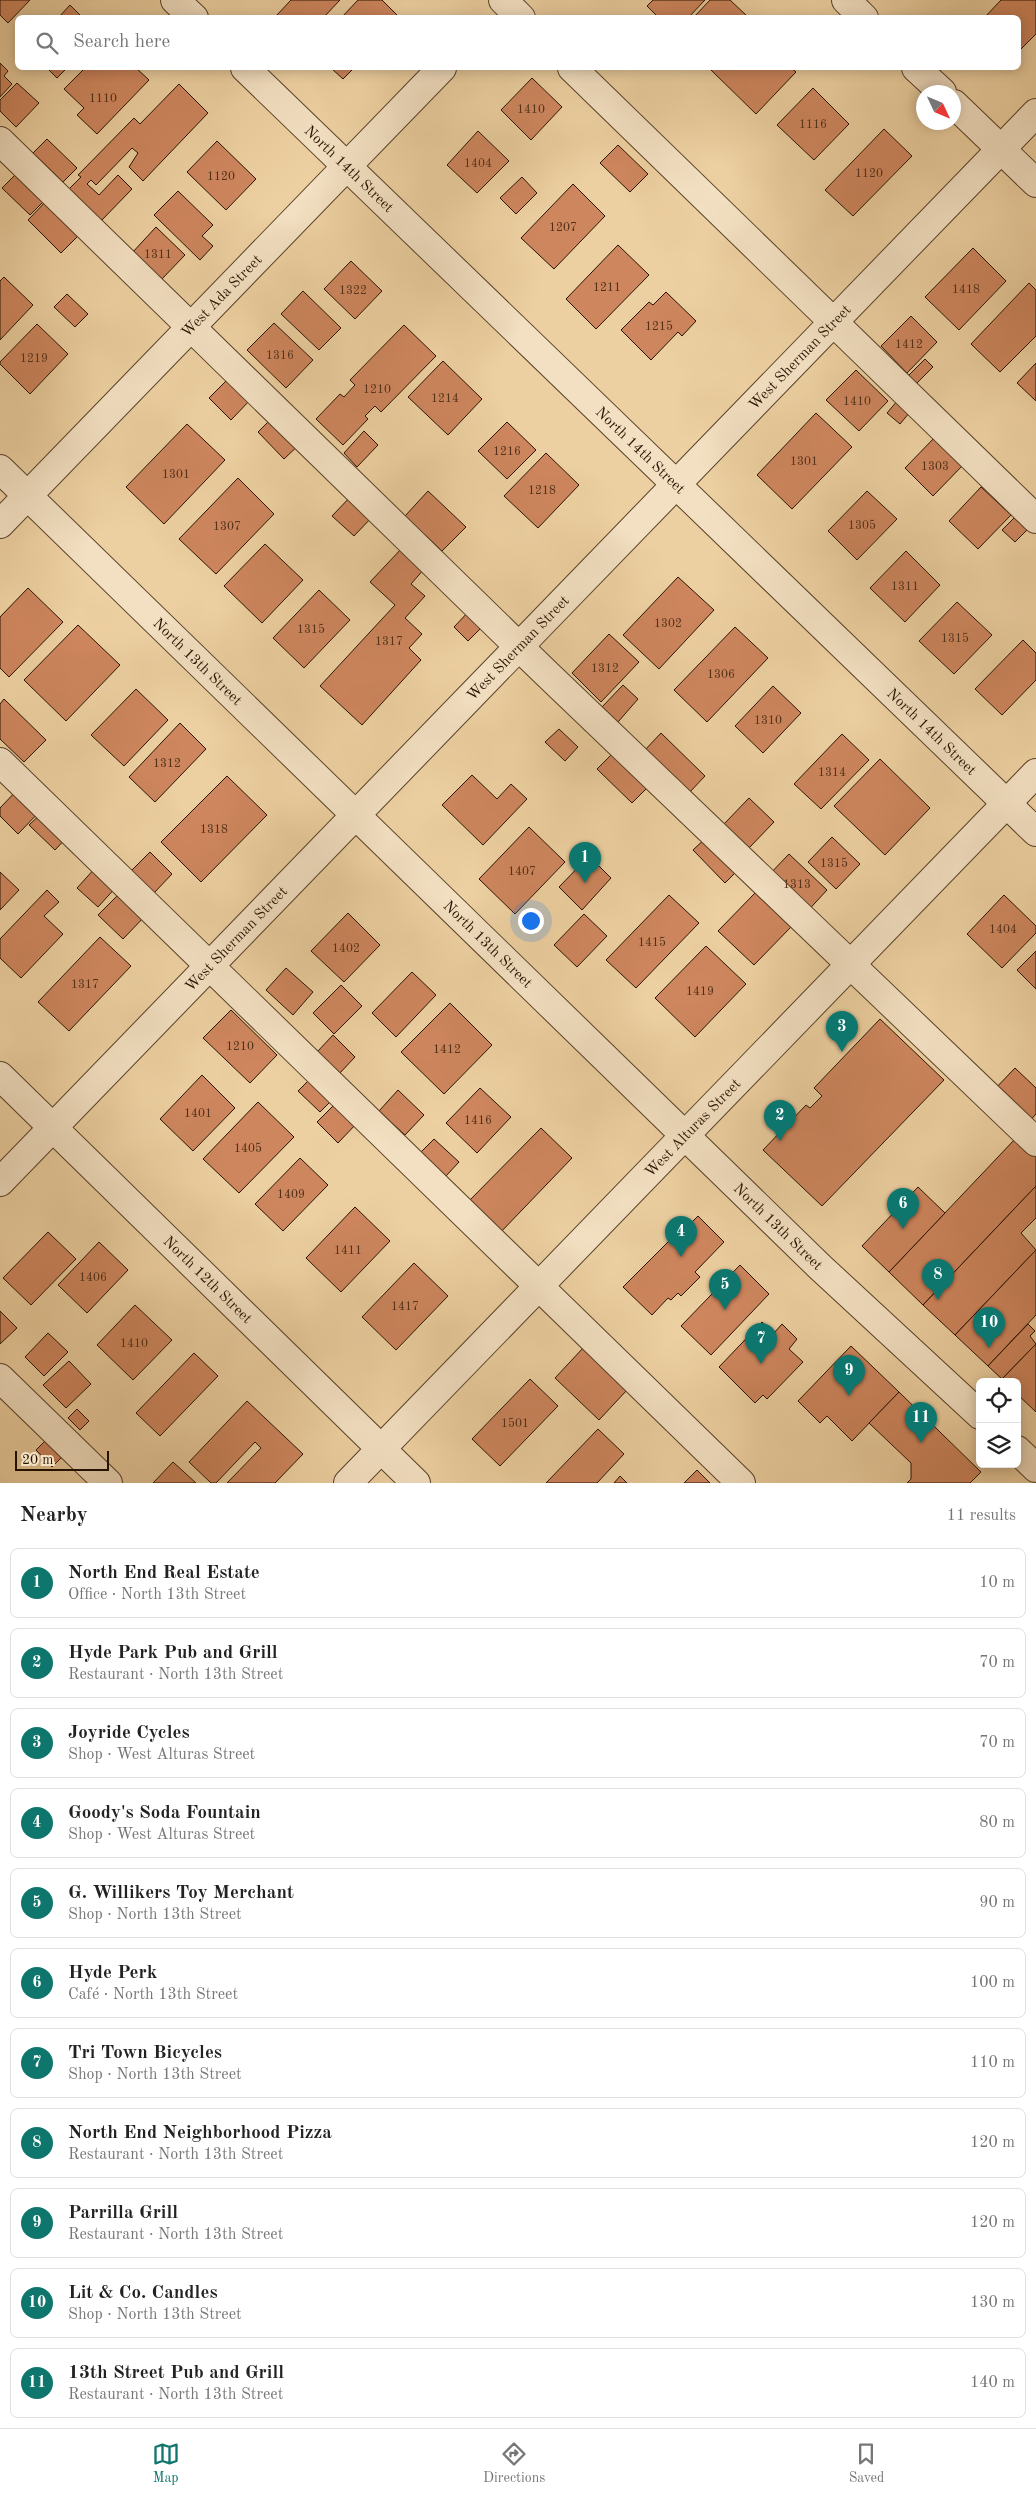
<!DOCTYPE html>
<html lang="en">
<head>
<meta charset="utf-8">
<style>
  :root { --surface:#fff; --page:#f2f2f2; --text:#222; --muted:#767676; --line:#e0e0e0; --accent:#0f766e }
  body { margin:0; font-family:"Old Standard TT",serif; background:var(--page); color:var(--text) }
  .controls { position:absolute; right:15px; bottom:15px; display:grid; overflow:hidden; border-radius:8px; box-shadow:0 2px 12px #0003 }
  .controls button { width:45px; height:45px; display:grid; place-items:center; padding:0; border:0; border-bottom:1px solid var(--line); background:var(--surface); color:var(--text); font:25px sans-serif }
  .compass { position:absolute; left:916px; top:85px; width:45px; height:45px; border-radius:50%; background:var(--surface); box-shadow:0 2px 12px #0003; rotate:134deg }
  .scale { position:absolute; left:15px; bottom:12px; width:94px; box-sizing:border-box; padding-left:5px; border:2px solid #281301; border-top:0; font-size:14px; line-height:18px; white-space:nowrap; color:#281301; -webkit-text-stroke:4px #f3e0c2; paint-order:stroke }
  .you { position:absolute; left:530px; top:920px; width:18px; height:18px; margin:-12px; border:4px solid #fff; border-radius:50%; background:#1a73e8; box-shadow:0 0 0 8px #1a73e833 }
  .badge { display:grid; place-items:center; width:32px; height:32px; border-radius:50%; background:var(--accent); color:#fff; font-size:16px; font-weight:700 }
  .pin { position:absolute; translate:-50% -41px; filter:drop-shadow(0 1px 2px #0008) }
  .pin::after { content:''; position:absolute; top:26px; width:18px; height:15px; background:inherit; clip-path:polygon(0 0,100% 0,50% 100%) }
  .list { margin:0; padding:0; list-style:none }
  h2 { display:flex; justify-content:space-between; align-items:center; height:65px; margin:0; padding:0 20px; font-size:21px }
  h2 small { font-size:16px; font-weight:400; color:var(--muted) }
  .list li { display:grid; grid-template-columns:32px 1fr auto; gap:15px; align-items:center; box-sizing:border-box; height:70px; margin:0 10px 10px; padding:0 10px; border:1px solid var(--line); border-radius:8px }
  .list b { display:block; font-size:19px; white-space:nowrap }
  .list p { margin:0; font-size:16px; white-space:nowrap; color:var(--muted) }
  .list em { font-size:16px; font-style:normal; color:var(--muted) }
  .icon { flex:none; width:28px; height:28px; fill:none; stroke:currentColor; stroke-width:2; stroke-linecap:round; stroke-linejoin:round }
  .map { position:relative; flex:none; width:1036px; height:1483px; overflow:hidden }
  .search { position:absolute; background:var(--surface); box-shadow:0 2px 12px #0003; left:15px; right:15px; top:15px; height:55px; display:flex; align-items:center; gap:12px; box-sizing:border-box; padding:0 18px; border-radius:8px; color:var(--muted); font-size:19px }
  .sheet { height:945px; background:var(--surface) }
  nav { display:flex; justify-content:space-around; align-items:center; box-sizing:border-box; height:70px; border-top:1px solid var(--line); background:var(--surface); font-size:14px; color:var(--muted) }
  nav a { display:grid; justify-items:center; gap:2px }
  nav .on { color:var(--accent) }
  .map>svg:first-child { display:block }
</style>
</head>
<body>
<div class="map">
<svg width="1036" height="1483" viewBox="0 0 1036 1483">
  <rect width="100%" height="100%" fill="#edd0a1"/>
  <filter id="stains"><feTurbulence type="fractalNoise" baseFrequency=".004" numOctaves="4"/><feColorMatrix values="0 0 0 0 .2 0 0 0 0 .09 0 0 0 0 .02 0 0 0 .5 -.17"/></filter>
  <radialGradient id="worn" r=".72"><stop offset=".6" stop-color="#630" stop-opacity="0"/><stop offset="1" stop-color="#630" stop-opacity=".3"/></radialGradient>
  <g fill="#ce865e" stroke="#281301">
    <path d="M0,0h30l-22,23 -8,-8z"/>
    <path d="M291,0h49l-17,18h-45l-2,-2z"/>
    <path d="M358,0h24l18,18h-59z"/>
    <path d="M653,0h52l-17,18h-29l-12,-12z"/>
    <path d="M710,0h20l17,16 -54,2z"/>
    <path d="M1001,0h35v34l-18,18v-34h-34z"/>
    <path d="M70,5l13,13h-25z"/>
    <path d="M0,63l8,8 -4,5 8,8 -12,13z"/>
    <path d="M47,68h20l-10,10z"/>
    <path d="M85,68h51l13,12 -52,54 -20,-19 7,-7 -20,-19z"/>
    <path d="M331,68h23l-11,11z"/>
    <path d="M713,68h78l5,4 -40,42 -45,-44z"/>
    <path d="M532,78l30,29 -31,33 -30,-30z"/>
    <path d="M17,83l22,20 -23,24 -16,-16v-11z"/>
    <path d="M179,84l29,29 -65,68 -14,-14 9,-14 -6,-5 -36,37 -5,-5 -4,4 12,11 19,-20 14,14 -32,33 -33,-31 14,-14 -3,-2 56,-57 6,6z"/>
    <path d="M813,88l36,36 -35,36 -37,-35z"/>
    <path d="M884,129l28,27 -59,60 -28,-26z"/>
    <path d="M478,131l31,30 -32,32 -30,-28z"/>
    <path d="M47,139l30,29 -14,14 -30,-29z"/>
    <path d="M217,141l39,38 -30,31 -39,-38z"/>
    <path d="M618,145l30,29 -18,18 -30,-29z"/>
    <path d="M21,169l28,27 -19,19 -28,-27z"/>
    <path d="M522,177l15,16 -21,21 -16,-16z"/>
    <path d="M573,184l32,32 -51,53 -33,-31z"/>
    <path d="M178,191l35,34 -11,11 11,10 -13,14 -46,-45z"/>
    <path d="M50,197l34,33 -23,23 -33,-33z"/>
    <path d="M156,227l29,28 -25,26 -29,-27z"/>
    <path d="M618,245l31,30 -53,54 -30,-30z"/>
    <path d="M973,248l33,33 -47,49 -34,-33z"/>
    <path d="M351,261l31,30 -27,28 -31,-30z"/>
    <path d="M4,277l29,28 -33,35v-59z"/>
    <path d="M1029,283l7,7v46l-36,36 -29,-28z"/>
    <path d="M303,291l38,37 -22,22 -38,-36z"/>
    <path d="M666,292l30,29 -14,15 -4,-4 -27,28 -30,-30 28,-28 4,3z"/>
    <path d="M67,294l21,20 -13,13 -21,-20z"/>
    <path d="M911,316l26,26 -30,31 -26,-27z"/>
    <path d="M274,323l39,37 -27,28 -39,-38z"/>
    <path d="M37,324l31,30 -38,40 -30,-30v-2z"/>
    <path d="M404,325l32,31 -55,56 -6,-6 -10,10 3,3 -25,26 -27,-26 24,-25 4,3 11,-12 -5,-5z"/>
    <path d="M925,359l8,8 -17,17 -8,-8z"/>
    <path d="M443,361l39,38 -34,36 -40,-38z"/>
    <path d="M1036,363v38l-19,-18z"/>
    <path d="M856,370l32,31 -29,30 -33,-31z"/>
    <path d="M232,375l22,21 -23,24 -22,-22z"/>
    <path d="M898,400l12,12 -10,12 -13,-11z"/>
    <path d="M816,413l36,34 -60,62 -35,-34z"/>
    <path d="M276,414l27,27 -19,18 -26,-27z"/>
    <path d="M507,422l29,28 -29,29 -29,-28z"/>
    <path d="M187,424l38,36 -61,64 -38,-37z"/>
    <path d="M364,431l14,14 -21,22 -13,-14z"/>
    <path d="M937,435l28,28 -32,33 -28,-28z"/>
    <path d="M546,453l33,32 -41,43 -34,-32z"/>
    <path d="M238,478l36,36 -58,60 -37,-35z"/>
    <path d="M981,487l30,28 -33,34 -29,-28z"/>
    <path d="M428,491l38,36 -24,24 -37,-35z"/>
    <path d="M867,491l30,28 -40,41 -29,-29z"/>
    <path d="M353,494l22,20 -21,22 -22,-20z"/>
    <path d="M1020,512l13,12 -18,18 -13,-12z"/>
    <path d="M265,544l38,36 -41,43 -38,-37z"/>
    <path d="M403,547l22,21 -14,16 14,12 -20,22 17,16 -13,14 12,12 -59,65 -42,-39 75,-81 -25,-23z"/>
    <path d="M906,551l34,34 -35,37 -35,-34z"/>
    <path d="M678,577l36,33 -55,59 -36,-34z"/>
    <path d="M28,588l35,34 -54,55 -9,-9v-51z"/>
    <path d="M319,590l31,30 -46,48 -31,-30z"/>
    <path d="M957,602l35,33 -38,39 -35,-33z"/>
    <path d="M470,610l15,14 -17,17 -14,-14z"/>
    <path d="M78,625l42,40 -54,56 -42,-41z"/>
    <path d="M735,627l33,31 -61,64 -33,-32z"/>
    <path d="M609,634l30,28 -38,40 -29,-29z"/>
    <path d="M1023,640l13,13v27l-34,35 -27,-26z"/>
    <path d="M623,685l15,14 -20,23 -16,-15z"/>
    <path d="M773,686l28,27 -38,40 -28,-27z"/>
    <path d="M136,689l32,31 -44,46 -33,-31z"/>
    <path d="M4,699l42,41 -22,22 -24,-23v-35z"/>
    <path d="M180,723l26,26 -51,53 -26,-25z"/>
    <path d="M559,729l19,18 -13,14 -20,-19z"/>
    <path d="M661,733l44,43 -17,18 -44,-43z"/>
    <path d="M842,734l27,26 -48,49 -27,-25z"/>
    <path d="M618,748l35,34 -21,21 -35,-34z"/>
    <path d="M880,759l50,49 -45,47 -51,-49z"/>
    <path d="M472,775l25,24 14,-15 16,15 -44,46 -41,-40z"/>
    <path d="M227,776l40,39 -66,67 -40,-40z"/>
    <path d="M20,787l22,22 -24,25 -18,-18v-8z"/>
    <path d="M749,798l25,24 -25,26 -25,-24z"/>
    <path d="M44,811l25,24 -14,15 -26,-25z"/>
    <path d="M529,827l36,35 -50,52 -36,-35z"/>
    <path d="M708,836l32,32 -15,15 -32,-33z"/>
    <path d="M832,837l28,27 -24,25 -28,-27z"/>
    <path d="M150,852l22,22 -18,19 -23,-22z"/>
    <path d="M789,854l38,36 -23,25 -38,-37z"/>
    <path d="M589,856l22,22 -29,32 -23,-23z"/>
    <path d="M97,866l21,19 -20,22 -21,-19z"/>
    <path d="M0,872l19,18 -19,20z"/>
    <path d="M47,890l12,12 -15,14 19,18 -42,44 -21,-20v-19z"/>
    <path d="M122,891l25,23 -24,25 -25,-24z"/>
    <path d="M756,892l36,34 -38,39 -36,-34z"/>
    <path d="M669,895l30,28 -63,65 -30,-28z"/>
    <path d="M1004,895l32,31v7l-34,35 -35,-34z"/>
    <path d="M348,913l32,32 -36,37 -33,-31z"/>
    <path d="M584,914l23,22 -30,31 -23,-22z"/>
    <path d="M100,937l31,29 -62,65 -31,-29z"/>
    <path d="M706,946l40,38 -51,53 -40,-39z"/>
    <path d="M1036,951v38l-19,-19z"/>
    <path d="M286,968l27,24 -20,23 -27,-25z"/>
    <path d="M412,972l24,23 -40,42 -24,-24z"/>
    <path d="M341,985l21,21 -28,28 -21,-21z"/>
    <path d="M450,1003l42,42 -48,49 -43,-42z"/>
    <path d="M231,1010l46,45 -27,28 -47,-45z"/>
    <path d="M880,1019l64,61 -122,126 -59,-56 43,-45 4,3 12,-12 -8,-8z"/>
    <path d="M333,1035l22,22 -16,17 -22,-22z"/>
    <path d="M1015,1068l21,20v26l-10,11 -34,-33z"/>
    <path d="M202,1075l33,33 -42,43 -33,-32z"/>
    <path d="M312,1077l22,21 -14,14 -22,-21z"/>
    <path d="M480,1088l31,29 -34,36 -31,-30z"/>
    <path d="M398,1090l26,25 -19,20 -26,-24z"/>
    <path d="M258,1102l36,35 -55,56 -36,-34z"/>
    <path d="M337,1102l21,20 -20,21 -21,-21z"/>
    <path d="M541,1128l31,30 -74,77 -32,-31z"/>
    <path d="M1016,1138l20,19v29l-113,119 -34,-33z"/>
    <path d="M434,1139l25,23 -14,15 -25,-24z"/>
    <path d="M300,1158l28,27 -45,46 -28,-27z"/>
    <path d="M1036,1186v32l-15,15 15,17 -81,85 -32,-30z"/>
    <path d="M918,1187l27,26 -56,59 -27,-26z"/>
    <path d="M355,1207l35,34 -49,51 -35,-34z"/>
    <path d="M698,1216l26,26 -29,30 5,5 -19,19 -3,-3 -7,7 -3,-2 -16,17 -29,-28 65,-65 2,2z"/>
    <path d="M48,1232l28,27 -45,46 -28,-27z"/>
    <path d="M99,1242l29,28 -41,43 -29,-28z"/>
    <path d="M1036,1250v65l-48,51 -33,-31z"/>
    <path d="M414,1263l34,33 -52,54 -34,-33z"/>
    <path d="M740,1265l29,29 -58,61 -30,-29z"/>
    <path d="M135,1305l37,35 -39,40 -36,-35z"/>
    <path d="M0,1311l17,17 -17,16z"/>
    <path d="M762,1322l12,11 8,-9 15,15 -8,10 14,13 -36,37 -4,-4 -8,8 -36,-36z"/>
    <path d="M1028,1324l7,7 -5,5 6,8 -34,35 -14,-13z"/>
    <path d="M48,1333l20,19 -24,24 -19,-19z"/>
    <path d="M1036,1344v68l-19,-18v-12h-13l-2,-3z"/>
    <path d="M851,1346l48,46 -47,49 -25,-25 -7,7 -22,-22z"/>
    <path d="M584,1347l44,42 -29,31 -44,-42z"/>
    <path d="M194,1353l24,23 -58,60 -24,-23z"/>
    <path d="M69,1361l22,23 -25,24 -23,-23z"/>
    <path d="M530,1379l28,27 -58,60 -28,-27z"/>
    <path d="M899,1392l82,80 -11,11h-63l4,-4v-16l-42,-40z"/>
    <path d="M247,1401l56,53 -28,29h-48l34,-35 -6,-6 -39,41h-5l-22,-21z"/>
    <path d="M77,1409l12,12 -9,9 -12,-12z"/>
    <path d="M598,1429l26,25 -27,29h-51z"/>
    <path d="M52,1434l16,17 -16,16 -16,-17z"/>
    <path d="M173,1462l23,21h-43z"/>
    <path d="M697,1470l13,13h-26z"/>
    <path d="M620,1476l7,7h-13z"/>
  </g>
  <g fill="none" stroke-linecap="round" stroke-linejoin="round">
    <defs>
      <g id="minor">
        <path d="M175,0l19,18"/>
        <path d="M503,0l18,18"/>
        <path d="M846,0l18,18"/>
        <path id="s1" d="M245,68l791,764"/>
        <path d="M572,68l464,451"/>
        <path d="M916,68l26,24"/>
        <path d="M954,104l82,79"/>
        <path d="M0,141l545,531 491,470"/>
        <path id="s2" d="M0,469l820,798 160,148"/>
        <path id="s3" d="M0,524l442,-456"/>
        <path d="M0,762l741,721"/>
        <path id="s4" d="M0,1076l416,407"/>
        <path id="s5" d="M0,1182l1036,-1069"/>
        <path d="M0,1378l108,105"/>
        <path d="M1017,1450l19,18"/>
        <path id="s6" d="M348,1483l688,-710"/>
      </g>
    </defs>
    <use href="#minor" stroke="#594229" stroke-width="30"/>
    <use href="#minor" stroke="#f3e0c2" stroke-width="28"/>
  </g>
  <g text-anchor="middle" stroke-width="5" stroke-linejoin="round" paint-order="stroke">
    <g font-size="12" fill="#523018">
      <text x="103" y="102">1110</text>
      <text x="531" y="113">1410</text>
      <text x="813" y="128">1116</text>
      <text x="478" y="167">1404</text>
      <text x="869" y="177">1120</text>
      <text x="221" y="180">1120</text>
      <text x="563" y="231">1207</text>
      <text x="158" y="258">1311</text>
      <text x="607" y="291">1211</text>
      <text x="966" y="293">1418</text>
      <text x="353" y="294">1322</text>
      <text x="659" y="330">1215</text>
      <text x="909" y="348">1412</text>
      <text x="280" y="359">1316</text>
      <text x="34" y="362">1219</text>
      <text x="377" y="393">1210</text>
      <text x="445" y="402">1214</text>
      <text x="857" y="405">1410</text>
      <text x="507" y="455">1216</text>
      <text x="804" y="465">1301</text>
      <text x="935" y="470">1303</text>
      <text x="176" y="478">1301</text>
      <text x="542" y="494">1218</text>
      <text x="862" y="529">1305</text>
      <text x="227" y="530">1307</text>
      <text x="905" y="590">1311</text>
      <text x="668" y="627">1302</text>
      <text x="311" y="633">1315</text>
      <text x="955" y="642">1315</text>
      <text x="389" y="645">1317</text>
      <text x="605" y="672">1312</text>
      <text x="721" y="678">1306</text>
      <text x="768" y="724">1310</text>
      <text x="167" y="767">1312</text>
      <text x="832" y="776">1314</text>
      <text x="214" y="833">1318</text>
      <text x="834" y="867">1315</text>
      <text x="522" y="875">1407</text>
      <text x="797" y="888">1313</text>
      <text x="1003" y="933">1404</text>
      <text x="652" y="946">1415</text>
      <text x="346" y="952">1402</text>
      <text x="85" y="988">1317</text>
      <text x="700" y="995">1419</text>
      <text x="240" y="1050">1210</text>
      <text x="447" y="1053">1412</text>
      <text x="198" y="1117">1401</text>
      <text x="478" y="1124">1416</text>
      <text x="248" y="1152">1405</text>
      <text x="291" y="1198">1409</text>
      <text x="348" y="1254">1411</text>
      <text x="93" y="1281">1406</text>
      <text x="405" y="1310">1417</text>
      <text x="134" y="1347">1410</text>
      <text x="515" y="1427">1501</text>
    </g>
    <g font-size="15" fill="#281301" stroke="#f3e0c2">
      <text dy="5" stroke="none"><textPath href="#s1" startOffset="145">North 14th Street</textPath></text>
      <text dy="5" stroke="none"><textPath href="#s3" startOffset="318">West Ada Street</textPath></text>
      <text dy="5" stroke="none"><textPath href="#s5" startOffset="1149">West Sherman Street</textPath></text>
      <text dy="5" stroke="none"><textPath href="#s1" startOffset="550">North 14th Street</textPath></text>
      <text dy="5" stroke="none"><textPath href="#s5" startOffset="744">West Sherman Street</textPath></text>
      <text dy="5" stroke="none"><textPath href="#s2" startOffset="276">North 13th Street</textPath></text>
      <text dy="5" stroke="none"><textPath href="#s1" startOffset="955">North 14th Street</textPath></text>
      <text dy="5" stroke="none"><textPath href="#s5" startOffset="339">West Sherman Street</textPath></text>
      <text dy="5" stroke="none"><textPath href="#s2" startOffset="681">North 13th Street</textPath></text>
      <text dy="5" stroke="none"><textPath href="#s6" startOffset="495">West Alturas Street</textPath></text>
      <text dy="5" stroke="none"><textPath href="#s2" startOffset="1086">North 13th Street</textPath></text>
      <text dy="5" stroke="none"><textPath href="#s4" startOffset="291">North 12th Street</textPath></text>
    </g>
  </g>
  <rect width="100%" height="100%" filter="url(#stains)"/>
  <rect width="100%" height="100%" fill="url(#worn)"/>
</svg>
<div class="controls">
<button><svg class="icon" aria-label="locate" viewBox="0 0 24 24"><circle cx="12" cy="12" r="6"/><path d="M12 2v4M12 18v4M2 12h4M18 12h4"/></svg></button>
<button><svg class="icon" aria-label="layers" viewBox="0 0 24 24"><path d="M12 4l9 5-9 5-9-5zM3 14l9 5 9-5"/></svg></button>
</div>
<svg class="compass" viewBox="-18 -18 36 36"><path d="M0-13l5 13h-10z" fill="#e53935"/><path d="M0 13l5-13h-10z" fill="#767676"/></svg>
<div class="scale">20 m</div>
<div class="you"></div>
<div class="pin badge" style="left:585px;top:883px">1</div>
<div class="pin badge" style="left:780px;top:1141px">2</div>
<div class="pin badge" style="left:842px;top:1052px">3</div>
<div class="pin badge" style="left:681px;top:1257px">4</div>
<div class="pin badge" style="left:725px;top:1310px">5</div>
<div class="pin badge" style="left:903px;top:1229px">6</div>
<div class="pin badge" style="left:761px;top:1364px">7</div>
<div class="pin badge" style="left:938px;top:1300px">8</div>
<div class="pin badge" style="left:849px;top:1396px">9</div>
<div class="pin badge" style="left:989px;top:1348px">10</div>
<div class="pin badge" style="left:921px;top:1443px">11</div>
<div class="search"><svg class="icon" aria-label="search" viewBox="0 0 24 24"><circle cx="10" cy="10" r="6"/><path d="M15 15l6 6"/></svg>Search here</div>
</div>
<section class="sheet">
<h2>Nearby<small>11 results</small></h2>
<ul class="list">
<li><span class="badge">1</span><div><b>North End Real Estate</b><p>Office · North 13th Street</p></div><em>10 m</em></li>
<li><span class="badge">2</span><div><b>Hyde Park Pub and Grill</b><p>Restaurant · North 13th Street</p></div><em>70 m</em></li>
<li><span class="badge">3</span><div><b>Joyride Cycles</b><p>Shop · West Alturas Street</p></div><em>70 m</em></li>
<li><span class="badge">4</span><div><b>Goody's Soda Fountain</b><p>Shop · West Alturas Street</p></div><em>80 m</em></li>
<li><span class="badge">5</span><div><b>G. Willikers Toy Merchant</b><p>Shop · North 13th Street</p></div><em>90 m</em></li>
<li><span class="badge">6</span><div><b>Hyde Perk</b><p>Café · North 13th Street</p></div><em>100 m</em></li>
<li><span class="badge">7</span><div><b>Tri Town Bicycles</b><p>Shop · North 13th Street</p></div><em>110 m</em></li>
<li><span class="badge">8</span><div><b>North End Neighborhood Pizza</b><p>Restaurant · North 13th Street</p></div><em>120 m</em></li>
<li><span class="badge">9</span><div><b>Parrilla Grill</b><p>Restaurant · North 13th Street</p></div><em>120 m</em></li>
<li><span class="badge">10</span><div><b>Lit &amp; Co. Candles</b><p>Shop · North 13th Street</p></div><em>130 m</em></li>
<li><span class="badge">11</span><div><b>13th Street Pub and Grill</b><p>Restaurant · North 13th Street</p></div><em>140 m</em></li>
</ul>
</section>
<nav>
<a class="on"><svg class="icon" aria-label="map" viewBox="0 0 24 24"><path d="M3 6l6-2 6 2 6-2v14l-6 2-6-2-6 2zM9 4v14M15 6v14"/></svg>Map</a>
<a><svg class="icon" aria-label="directions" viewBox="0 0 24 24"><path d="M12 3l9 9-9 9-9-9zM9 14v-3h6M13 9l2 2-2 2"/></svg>Directions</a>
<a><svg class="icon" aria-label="saved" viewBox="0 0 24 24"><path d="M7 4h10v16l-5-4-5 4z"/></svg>Saved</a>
</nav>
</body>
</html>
